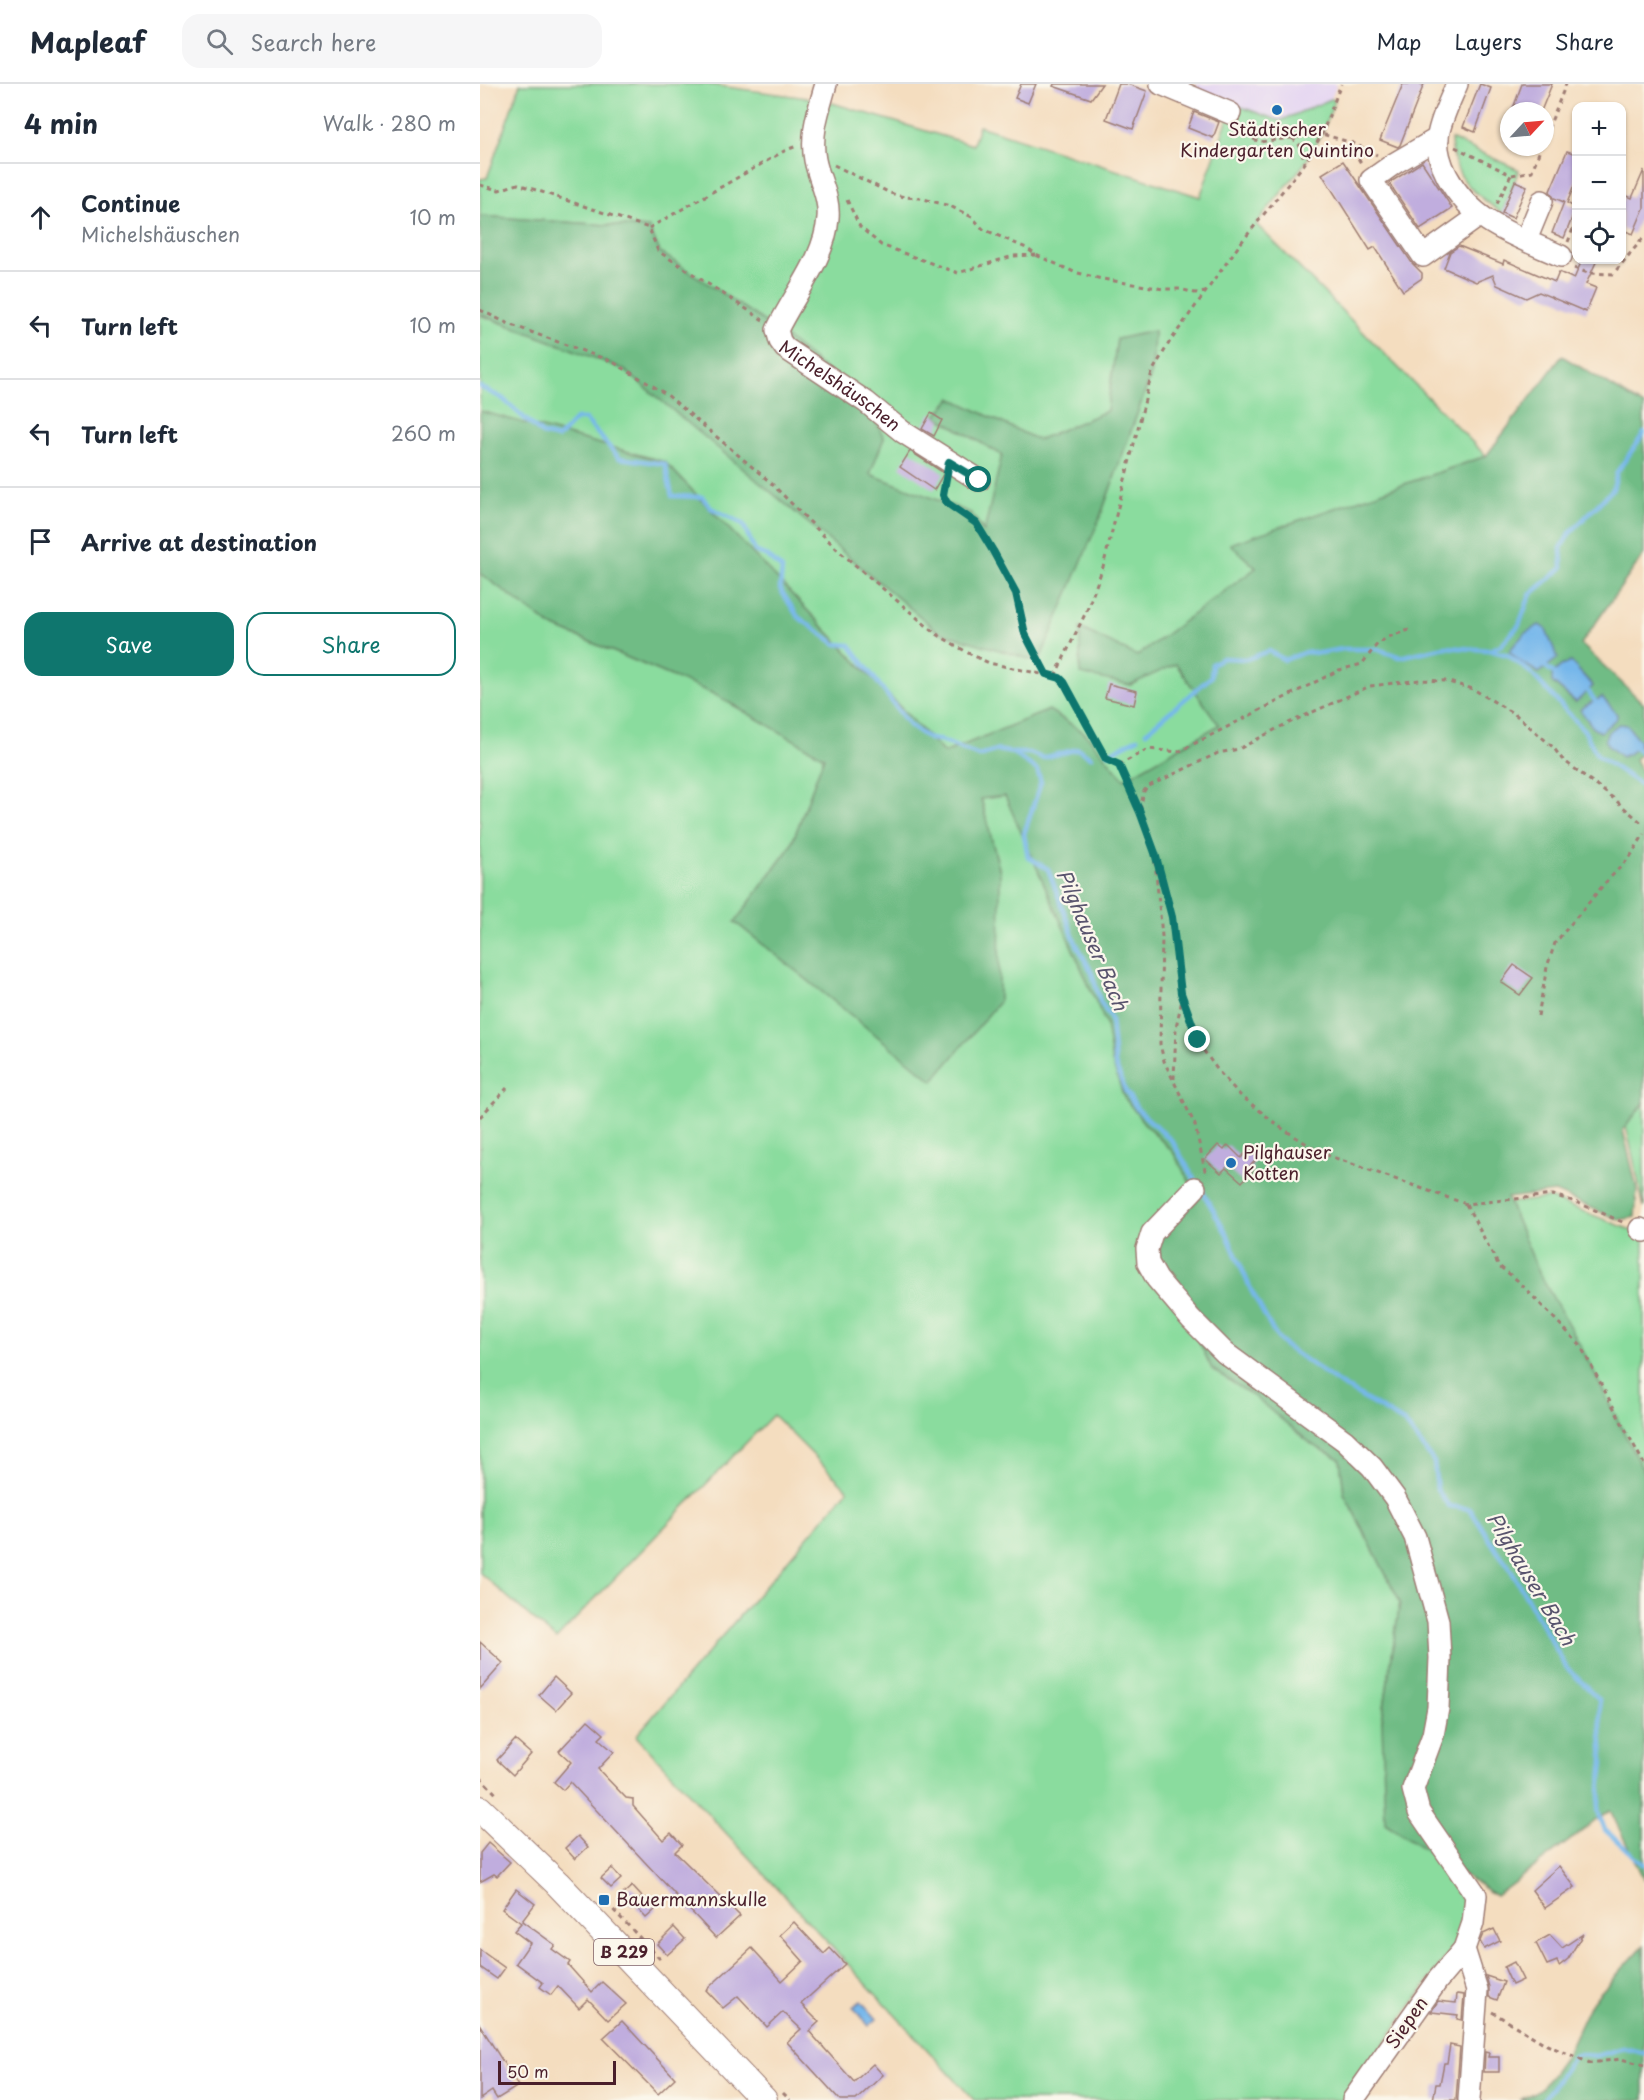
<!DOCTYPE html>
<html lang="en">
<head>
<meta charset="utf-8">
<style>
  :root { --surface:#fff; --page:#f6f6f7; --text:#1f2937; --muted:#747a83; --line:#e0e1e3; --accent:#0f766e }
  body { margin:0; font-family:"Playpen Sans",sans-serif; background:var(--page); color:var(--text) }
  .controls { position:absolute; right:18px; top:18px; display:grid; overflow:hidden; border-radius:12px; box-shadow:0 2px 4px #0004 }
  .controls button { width:54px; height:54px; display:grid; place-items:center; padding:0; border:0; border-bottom:2px solid var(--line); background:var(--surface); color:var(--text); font:30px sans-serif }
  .compass { position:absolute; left:1020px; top:18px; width:54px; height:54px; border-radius:50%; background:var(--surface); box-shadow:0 2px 4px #0004; rotate:64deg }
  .scale { position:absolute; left:18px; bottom:15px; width:118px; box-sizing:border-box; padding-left:6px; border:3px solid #4a1f2b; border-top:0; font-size:16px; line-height:21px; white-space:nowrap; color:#4a1f2b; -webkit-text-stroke:4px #fbf7ec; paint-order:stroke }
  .stop { position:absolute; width:18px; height:18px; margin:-14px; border:4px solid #0f766e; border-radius:50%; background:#fff }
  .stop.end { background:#0f766e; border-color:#fff; box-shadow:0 2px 6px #0008 }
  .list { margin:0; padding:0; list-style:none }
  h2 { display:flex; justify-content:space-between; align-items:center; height:78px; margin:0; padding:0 24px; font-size:26px }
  h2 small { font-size:20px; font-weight:400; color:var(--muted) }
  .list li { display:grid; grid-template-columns:39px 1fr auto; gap:18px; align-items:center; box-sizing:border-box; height:108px; padding:0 24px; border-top:2px solid var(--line) }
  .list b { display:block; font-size:22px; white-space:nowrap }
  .list p { margin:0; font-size:20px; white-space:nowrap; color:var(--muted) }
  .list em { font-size:20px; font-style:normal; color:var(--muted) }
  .actions { display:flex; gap:12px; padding:18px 24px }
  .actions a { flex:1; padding:14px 0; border:2px solid var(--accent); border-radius:18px; text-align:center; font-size:21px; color:var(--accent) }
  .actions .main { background:var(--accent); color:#fff }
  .icon { flex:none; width:33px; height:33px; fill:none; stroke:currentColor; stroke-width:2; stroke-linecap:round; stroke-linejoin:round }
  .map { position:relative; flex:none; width:1164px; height:2016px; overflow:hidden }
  header { display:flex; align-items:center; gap:36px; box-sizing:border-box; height:84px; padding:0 30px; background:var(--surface); border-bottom:2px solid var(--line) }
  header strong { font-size:28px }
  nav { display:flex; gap:33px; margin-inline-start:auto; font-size:21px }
  .search { width:420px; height:54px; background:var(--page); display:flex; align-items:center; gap:15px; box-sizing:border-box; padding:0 21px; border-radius:18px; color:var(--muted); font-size:22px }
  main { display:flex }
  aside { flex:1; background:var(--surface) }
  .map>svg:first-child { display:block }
</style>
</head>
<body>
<header>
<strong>Mapleaf</strong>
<div class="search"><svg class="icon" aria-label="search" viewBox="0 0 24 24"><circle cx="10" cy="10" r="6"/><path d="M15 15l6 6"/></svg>Search here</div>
<nav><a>Map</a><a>Layers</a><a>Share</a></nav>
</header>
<main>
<aside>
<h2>4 min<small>Walk · 280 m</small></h2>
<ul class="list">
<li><svg class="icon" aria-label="ahead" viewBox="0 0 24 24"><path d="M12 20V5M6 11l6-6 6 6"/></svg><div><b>Continue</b><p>Michelshäuschen</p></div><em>10 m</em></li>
<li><svg class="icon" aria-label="left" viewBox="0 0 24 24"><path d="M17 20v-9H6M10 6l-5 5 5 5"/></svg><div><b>Turn left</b></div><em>10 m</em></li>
<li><svg class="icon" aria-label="left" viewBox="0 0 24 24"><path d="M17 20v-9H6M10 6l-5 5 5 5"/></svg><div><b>Turn left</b></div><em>260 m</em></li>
<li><svg class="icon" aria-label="arrive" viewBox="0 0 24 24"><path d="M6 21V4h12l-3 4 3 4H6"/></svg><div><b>Arrive at destination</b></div></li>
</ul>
<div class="actions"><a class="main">Save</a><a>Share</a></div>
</aside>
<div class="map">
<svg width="1164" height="2016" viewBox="0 0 1164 2016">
  <rect width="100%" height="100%" fill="#fbf7ec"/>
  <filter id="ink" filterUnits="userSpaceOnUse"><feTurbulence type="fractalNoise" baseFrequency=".0167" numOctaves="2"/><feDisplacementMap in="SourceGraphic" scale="12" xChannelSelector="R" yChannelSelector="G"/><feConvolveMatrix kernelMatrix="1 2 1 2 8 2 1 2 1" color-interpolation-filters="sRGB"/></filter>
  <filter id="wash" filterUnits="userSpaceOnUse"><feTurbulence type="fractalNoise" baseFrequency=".008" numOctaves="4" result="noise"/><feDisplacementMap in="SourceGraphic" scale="24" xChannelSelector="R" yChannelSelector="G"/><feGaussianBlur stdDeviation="1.35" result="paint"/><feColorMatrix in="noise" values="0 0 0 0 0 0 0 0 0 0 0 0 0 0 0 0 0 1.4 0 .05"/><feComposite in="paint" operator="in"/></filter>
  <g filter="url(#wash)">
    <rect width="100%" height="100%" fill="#f4ddbf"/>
    <path fill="#e3d3f2" d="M717,0h140l-6,15 -51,22 -85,-31z"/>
    <g fill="#8adc9e" stroke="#6a7e64" stroke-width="1.5">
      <path d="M40,0h185l117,16 151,45 6,-19 221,71 33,-93 47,17 51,-22 4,1 -13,34 -17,29 -49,61 230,232 -255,88 25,24 -119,88 -7,29 46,-22 44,62 -96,54 -39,-46 -36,-23 -105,43 -279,-291 -185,-51v-96l143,53 316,264 160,-112 53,-148 2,-41 -37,8 -10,72 -69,29 -87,-41 -9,21 60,35 -17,77 -14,-19 -102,-39 15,-36 -107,-108 -117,-78 -11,-24 -169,-12v-37l7,-1z"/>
      <path d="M971,55l68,31 -17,43c-29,-20 -50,-36 -51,-74z"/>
      <path d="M0,489l70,52 164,69 110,63 -33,89 -56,76 265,-50 -19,-74 24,-3 101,229 6,37 12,36 20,26 29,29 26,47 -1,140 14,30 40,26 61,50 27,14 4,34 56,109 -18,119 83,173 -1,25 -8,24 -112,157h-370l-338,-364 212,-246 -75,-75 -217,224 -76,-66z"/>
      <path d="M1164,1019v104l-18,-81z"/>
      <path d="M1069,1114l95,37v238l-64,-128 -40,-70 -31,-72z"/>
    </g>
    <g fill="#6fbc85" stroke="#5c6e58" stroke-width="1.5" fill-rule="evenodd">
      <path d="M0,132l169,12 11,24 117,78 89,72 18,36 -14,36 101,39 13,19 18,-77 -66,-39 15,-18 87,42 69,-29 10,-72 37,-8 -2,41 -53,148 -60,142 -100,-30 -316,-263 -143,-55z"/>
      <path d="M1082,272l82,50v148l-63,90 63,60v48l-9,7 9,18v326l-21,27 14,59 -2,28 -16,3 -64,-28 -48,6 33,77 40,70 64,128v407l-34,-70 -114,86 -111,-73 -3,-102 18,-119 -56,-109 -4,-34 -27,-14 -61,-50 -40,-26 -14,-30 -46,-92 47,-49 -26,-46 -29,-29 -20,-26 -12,-36 -6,-37 -101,-228 -24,3 19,73 -1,130 -66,79 -198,-159 56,-76 33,-89 -110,-63 -164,-69 -70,-52v-162l185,51 279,291 105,-43 36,23 39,46 95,-54 -43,-61 -46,21 -50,-11v-46l57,28 119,-88 -26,-24 256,-88zM1091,578l22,24 -18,16 -23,-20z"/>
      <path d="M1164,1861v155h-124l22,-12 25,-35 23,-49z"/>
    </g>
    <g fill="#76b7eb" stroke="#606b8b" stroke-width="1.5">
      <path d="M1059,541l6,3 13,30 -19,15 -20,-12 -10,-10 16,-18z"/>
      <path d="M1091,578l22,24 -17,16 -24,-20v-8l9,-8z"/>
      <path d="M1122,613l15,17v4l-16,14 -7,-3 -14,-19 7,-5z"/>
      <path d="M1139,640l8,1 14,18 -8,8 -11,6 -14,-11 -3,-7 3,-7z"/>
      <path d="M381,1917l16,18 -8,7 -16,-19z"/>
    </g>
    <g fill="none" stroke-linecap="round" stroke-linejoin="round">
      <g stroke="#76b7eb" stroke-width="4.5">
        <path d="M0,303l22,11 40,36 16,4 18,-19h9l34,39 46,6 7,32 30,1 9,11 32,16 12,27 12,5 15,13 -2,20 18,28 38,27 14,1 59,80 20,14 11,1 39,16 18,-6 16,3 24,17 4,12 -17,52 4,23 20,12 27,72 17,32 8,28 11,18 4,45 10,26 13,20 34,31 24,41"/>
        <path d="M1010,566l11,-5 18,-20 11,-30 32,-27 -1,-20 8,-14 44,-45 4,-17 27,-39"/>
        <path d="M1063,581l15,11"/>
        <path d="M1104,605l4,2 10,14"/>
        <path d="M666,648l65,-55 1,-13 10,-6 25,1 22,-8 16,9 20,-8 15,1 23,-4h34l23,8 45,-10 44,3 19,5 23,18 53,57 13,25 47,32"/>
        <path d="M1154,661l10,11"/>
        <path d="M534,669h16l12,5 36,-9 13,8"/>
        <path d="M629,669l29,-15"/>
        <path d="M721,1105l26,45 24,56 23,43 11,13 58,40 62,37 29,39 3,28 12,16 21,3 27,42 11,14 58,102 33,32 4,62 -5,50 7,19 39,35"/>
        <path d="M1063,2016l31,-44 8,-2 14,2 27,-8 21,5"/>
      </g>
    </g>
    <g id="blocks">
      <g fill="#c0adde">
        <path d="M541,0h15l-8,19 -13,-5z"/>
        <path d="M574,0h48l-11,15 -38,-13z"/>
        <path d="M639,0h8l20,7 -14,38 -27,-10z"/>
        <path d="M923,0h21l-24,61 -2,2 -18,-7z"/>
        <path d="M1000,0l11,4 -16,44 -12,-5z"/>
        <path d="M1042,0h30l-11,27h-29z"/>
        <path d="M714,28l25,10 -6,16 -25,-10z"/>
        <path d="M1087,67l9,3v27l-9,22 9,5 -12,30 -12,-5 12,-31 -10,-4 -4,-7z"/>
        <path d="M863,77l69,102 10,10v5l-19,13 -28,-44 -5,3 -48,-76z"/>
        <path d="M942,78l30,46 -32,21 -31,-46z"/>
        <path d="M1164,86v38l-11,26 -11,-5v-25l3,-9 7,3z"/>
        <path d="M1035,97l12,5 -14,32 -11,-5z"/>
        <path d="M979,162l44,18 1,-4 51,22 4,-10 15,7 8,-19h15l-11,24 10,4 -10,24 -47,-20 -13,6 -29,-13 -4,-10 -17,7 -32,-14 6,-16z"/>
        <path d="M451,329l11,7 -8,16 -12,-7z"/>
        <path d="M430,367l34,22 -10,17 -34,-23z"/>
        <path d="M629,600l28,7 -3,14 -29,-7z"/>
        <path d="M1034,881l19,13 -13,17 -19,-13z"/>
        <path d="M738,1061l6,5 4,-5 13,13 8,-9 9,9 -8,8 4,3 -12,13 -16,-14 -5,5 -16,-14z"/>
        <path d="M0,1558l23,21 -23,26z"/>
        <path d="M74,1593l17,16 -15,17 -17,-15z"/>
        <path d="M108,1636l16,14 -5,5 15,13 -16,17 28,29 7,1v7l30,34 8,-7 11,12 -7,7 65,64 -24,22 -146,-156 -7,8 -9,-8 17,-20 -12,-11z"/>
        <path d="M35,1656l16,14 -18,21 -16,-15z"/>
        <path d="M98,1752l10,11 -13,12 -10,-11z"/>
        <path d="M8,1759l22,19 -13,14 -3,-2 -14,8v-29z"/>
        <path d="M1079,1782l16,21 -30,21 -13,-18z"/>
        <path d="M132,1784l9,11 -10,9 -10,-10z"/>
        <path d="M152,1802l10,11 -10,9 -10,-11z"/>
        <path d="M36,1805l19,15 -13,17 33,24 -3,4 18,13 -2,3 24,27 10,-10 24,22 -18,16 -20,-21 -9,9 -21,-22 -7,9 -11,-8 3,-4 -27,-20 14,-20 -16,-12 7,-8 -19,-14z"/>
        <path d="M166,1814l10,11 -10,9 -10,-11z"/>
        <path d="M314,1838l30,32 6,-6 15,16 -44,40 18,18 -10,9 45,51 19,-18 10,11 -27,25h-16l-53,-58 14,-13 -18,-17 -16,15 -29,-31 -15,12 -17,-18 46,-42 30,33 21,-20 -23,-26z"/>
        <path d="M194,1843l11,12 -18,16 -10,-11z"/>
        <path d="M1014,1845l6,12 -16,8 -4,-8 3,-7z"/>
        <path d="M1103,1850l-15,25 -9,7 -2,-5 -10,4 -11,-22 14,-8 12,13z"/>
        <path d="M0,1866l25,18 -8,11 -17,-12z"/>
        <path d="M1034,1878l9,18 -11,5 -8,-18z"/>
        <path d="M1006,1892l18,6 -7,18 -8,-3v-10z"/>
        <path d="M977,1910l7,1 -2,25 -5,-1 1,-4 -27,-3 7,-11 18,2z"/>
        <path d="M142,1937l53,57 -17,16 -55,-56z"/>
        <path d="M0,1941l38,61 -21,13 -5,-8 -12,8z"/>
        <path d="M970,1961l10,2 -4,53h-23l3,-16h4l4,-21h3z"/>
        <path d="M1005,1968l4,1 -1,4h11v15h-15z"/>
      </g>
    </g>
  </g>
  <g filter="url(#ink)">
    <use href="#blocks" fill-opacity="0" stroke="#9f7e75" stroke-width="1.5"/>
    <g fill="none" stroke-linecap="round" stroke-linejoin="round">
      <defs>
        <g id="minor">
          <path id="s1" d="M346,0c-7,25 -16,50 -11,76 4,20 15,38 13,58 -3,41 -34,76 -51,112l3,11 5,7 81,54 37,30 76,48"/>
          <path d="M681,0l69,29"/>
          <path d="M977,0c-7,17 -16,34 -19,52 -2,13 3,29 9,40 25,47 69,60 114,80"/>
          <path d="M958,54l-43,25 -24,17 52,76 56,-40"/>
          <path d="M1046,156l16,-39"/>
          <path d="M715,1104l-43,45 -5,16 1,14 9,16 34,40 34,34 120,88 27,26 23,31 20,39 23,84 2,37 -2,50 -5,27 -20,54 6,23 57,83 -3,28 -9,26 -27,32 -84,119"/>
          <path d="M1160,1145l4,2"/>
          <path d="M984,1865l13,41 -8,110"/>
        </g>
        <path id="major" d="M0,1725l77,74 207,217"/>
      </defs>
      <use href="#minor" stroke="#9f7e75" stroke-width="24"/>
      <use href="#major" stroke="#9f7e75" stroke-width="28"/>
      <g stroke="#9f7e75" stroke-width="3" stroke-dasharray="4.5 4.5" stroke-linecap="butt">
        <path d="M761,42l9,11 9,5 63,-8 27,8 13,23"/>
        <path d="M1065,53l21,-53"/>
        <path d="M812,54l7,6 6,18"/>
        <path d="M871,58l26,13"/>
        <path d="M975,63l56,28 -14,29"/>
        <path d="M354,81l56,28 14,4 16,1 30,8 22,11 11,12 43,19 10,7 38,17 28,7 62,10h16l15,4 12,-1"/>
        <path d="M1032,91l20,-4 9,-24"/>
        <path d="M0,101l19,5 19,-6 131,44 9,23 105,69"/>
        <path d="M367,116l13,27 21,18 77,28 55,-17 23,-1"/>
        <path d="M169,144l137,-78 11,-4"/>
        <path d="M1088,158l8,-21"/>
        <path d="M1094,184l14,5 25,1 31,-37"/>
        <path d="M0,226l29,14 104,38 53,32 104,88 70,70 95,81 35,21 19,9 71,15 46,81 13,6 26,61 21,64 6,27 9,76 9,27 11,27 18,25 21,23 40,32 41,26 145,51 87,-9 23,7 49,21"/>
        <path d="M465,395l-3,13 5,11 29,20 36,62 7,18 6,31 21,40"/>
        <path d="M575,592l32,-66 16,-43 49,-195 17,-29 71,-99 65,-81 17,-29 19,-50"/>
        <path d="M639,681l29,-16 30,3 161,-82 23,-6 16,-21 13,-7 18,-6"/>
        <path d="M660,726l4,-19 3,-4 71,-34 21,-4 41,-22 90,-41 50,-6 25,1 28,8 43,26 37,32 9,12 51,39 31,27"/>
        <path d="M675,777l7,75 -2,108 4,17 31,64 11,50"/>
        <path d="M1058,932l9,-49 8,-24 50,-60 25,-26 14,-23"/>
        <path d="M694,995l2,-52 6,-27"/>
        <path d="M0,1033l27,-29"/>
        <path d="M986,1120l33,62 18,14 63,65 64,119"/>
        <path d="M0,1693l18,19"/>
        <path d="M121,1813l60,63"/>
        <path d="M1012,1928l55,33 43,18 31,-4 23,6"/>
        <path d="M303,2009l7,7"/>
      </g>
      <use href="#minor" stroke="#fff" stroke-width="21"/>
      <use href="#major" stroke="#fff" stroke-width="26"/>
    </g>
  </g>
  <g fill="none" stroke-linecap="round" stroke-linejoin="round" filter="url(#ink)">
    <path stroke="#0f766e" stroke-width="8" d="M499,396l-30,-18 -6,33 4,8 29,20 17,28 23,42 9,41 21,40 14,4 4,4 42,77 13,6 21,47 15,41 17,64 9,76 17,47"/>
  </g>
  <g fill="#1f6fb2" stroke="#fbf7ec" stroke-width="2">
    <circle cx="797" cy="26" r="6"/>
    <circle cx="751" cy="1079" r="6"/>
    <rect x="118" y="1810" width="12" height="12" rx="3"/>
  </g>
  <g text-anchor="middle" stroke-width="4.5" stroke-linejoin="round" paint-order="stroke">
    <rect fill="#fbf7ec" stroke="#7f6065" stroke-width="1.5" x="114" y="1855" width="60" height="26" rx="4.5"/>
    <g font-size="16" font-weight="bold" fill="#4a1f2b">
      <text x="144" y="1874">B 229</text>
    </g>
    <g font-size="18" fill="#4a1f2b" stroke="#fbf7ec" text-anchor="start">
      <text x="797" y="52" text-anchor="middle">Städtischer<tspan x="797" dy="21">Kindergarten Quintino</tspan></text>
      <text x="763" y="1075">Pilghauser<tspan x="763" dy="21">Kotten</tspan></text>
      <text x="136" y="1822">Bauermannskulle</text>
    </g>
    <g font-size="18" fill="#4a1f2b" stroke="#fbf7ec">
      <text dy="6" stroke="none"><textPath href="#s1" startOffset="348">Michelshäuschen</textPath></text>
      <text transform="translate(927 1939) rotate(-55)" y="6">Siepen</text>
    </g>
    <g font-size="20" font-style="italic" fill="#59546e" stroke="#fbf7ec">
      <text transform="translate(612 856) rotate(67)" y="7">Pilghauser Bach</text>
      <text transform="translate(1051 1495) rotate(59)" y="7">Pilghauser Bach</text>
    </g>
  </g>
</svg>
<div class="controls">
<button>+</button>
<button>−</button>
<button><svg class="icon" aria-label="locate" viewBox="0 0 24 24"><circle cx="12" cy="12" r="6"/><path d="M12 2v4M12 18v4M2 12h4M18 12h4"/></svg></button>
</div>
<svg class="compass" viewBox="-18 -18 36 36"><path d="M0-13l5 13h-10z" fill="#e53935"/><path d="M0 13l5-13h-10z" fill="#747a83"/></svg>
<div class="scale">50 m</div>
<div class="stop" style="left:499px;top:396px"></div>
<div class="stop end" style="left:718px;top:956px"></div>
</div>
</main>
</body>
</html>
